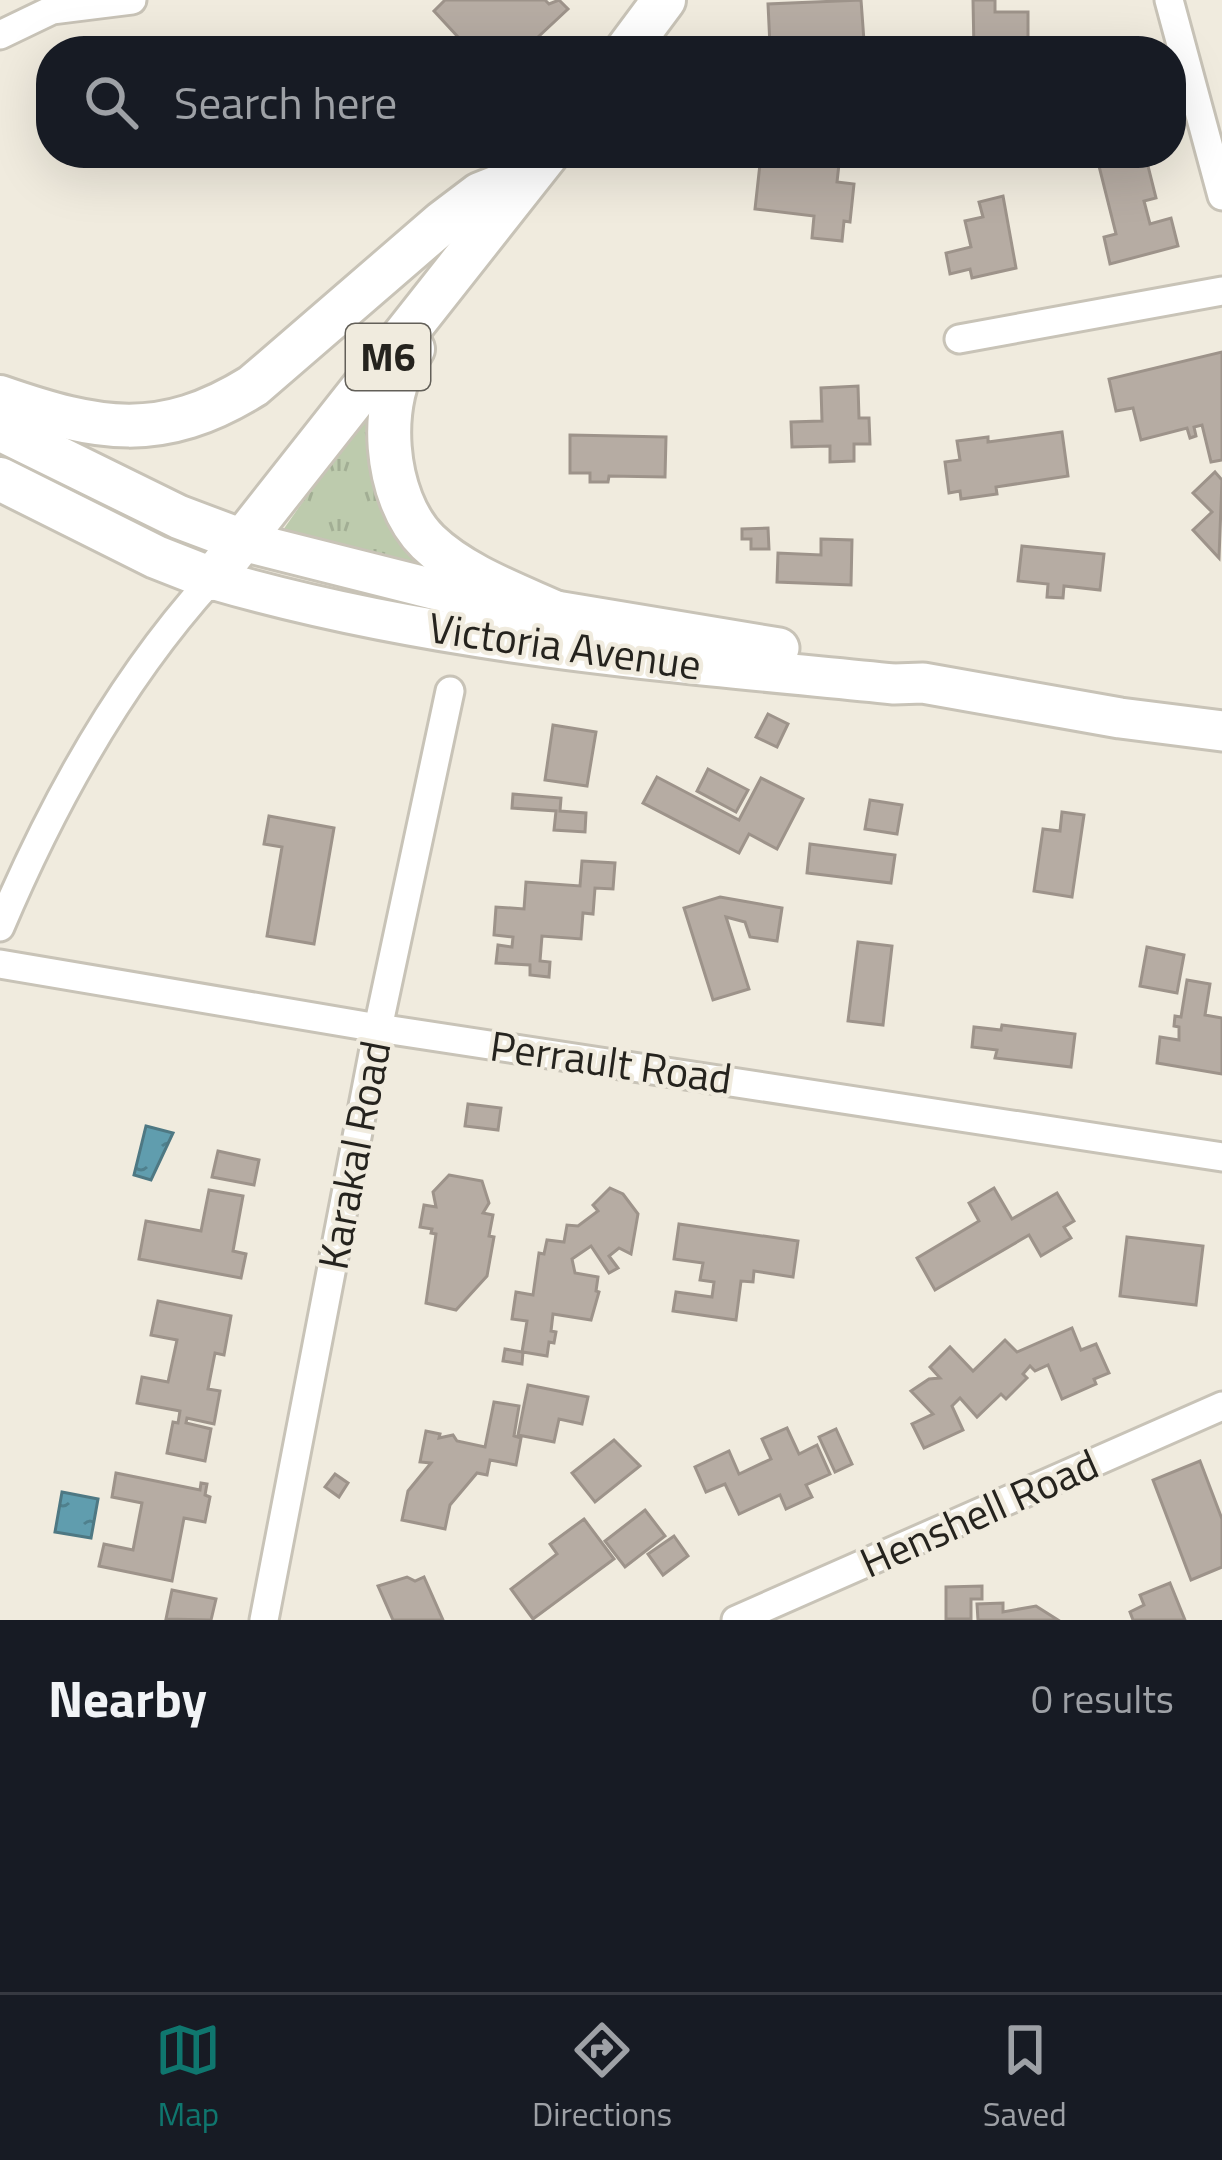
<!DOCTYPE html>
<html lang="en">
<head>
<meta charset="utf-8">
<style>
  :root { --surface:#171b24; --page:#20242c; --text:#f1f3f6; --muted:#9ea1a6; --line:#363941; --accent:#0f766e }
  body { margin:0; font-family:"Titillium Web",sans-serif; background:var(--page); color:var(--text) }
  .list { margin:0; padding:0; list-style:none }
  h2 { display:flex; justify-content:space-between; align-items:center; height:156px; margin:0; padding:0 48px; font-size:51px }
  h2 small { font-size:39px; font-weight:400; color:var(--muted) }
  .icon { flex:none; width:66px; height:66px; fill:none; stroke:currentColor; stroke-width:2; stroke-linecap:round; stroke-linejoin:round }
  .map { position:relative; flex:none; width:1222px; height:1620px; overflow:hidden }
  .search { position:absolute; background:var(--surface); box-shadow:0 12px 48px #0002; left:36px; right:36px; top:36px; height:132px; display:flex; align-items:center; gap:30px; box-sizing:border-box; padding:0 42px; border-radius:48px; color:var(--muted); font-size:45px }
  .sheet { height:372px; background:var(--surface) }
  nav { display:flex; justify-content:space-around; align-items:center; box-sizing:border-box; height:168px; border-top:3px solid var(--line); background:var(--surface); font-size:33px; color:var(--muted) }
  nav a { display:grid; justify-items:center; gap:6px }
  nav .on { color:var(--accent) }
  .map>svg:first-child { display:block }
</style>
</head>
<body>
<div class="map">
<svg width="1222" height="1620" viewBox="0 0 1222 1620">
  <defs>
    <pattern id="grass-tufts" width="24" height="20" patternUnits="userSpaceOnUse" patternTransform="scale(3)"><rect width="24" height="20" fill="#bdcbad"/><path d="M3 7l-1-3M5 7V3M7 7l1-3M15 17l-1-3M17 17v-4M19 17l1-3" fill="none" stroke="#a2ae94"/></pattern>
    <pattern id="water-ripples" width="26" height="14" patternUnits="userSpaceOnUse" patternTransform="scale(3)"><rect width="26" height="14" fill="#609dae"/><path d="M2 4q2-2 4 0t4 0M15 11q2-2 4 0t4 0" fill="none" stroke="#4f808d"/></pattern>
  </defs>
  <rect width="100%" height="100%" fill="#f0ebde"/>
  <path fill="url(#grass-tufts)" d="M375,398l62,174 -156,-39z"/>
  <g fill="url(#water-ripples)" stroke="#4e7883" stroke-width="3">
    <path d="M146,1126l27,7 -22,47 -17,-5z"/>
    <path d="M62,1492l36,7 -7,39 -36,-6z"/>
  </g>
  <g fill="#b6aca3" stroke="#9d938a" stroke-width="3">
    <path d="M445,0h100l4,4 10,-4 9,9 -45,42h-16l-9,-10 -10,10h-17l-37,-40z"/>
    <path d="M861,0l3,41 -94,5 -2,-42z"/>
    <path d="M973,0h22v12h33v30l-9,1v8h-45z"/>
    <path d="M1145,154l11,44 -12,3 6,23 21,-6 7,28 -68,18 -6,-27 12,-3 -17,-68z"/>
    <path d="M761,155l78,9 -2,18 17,2 -4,38 -6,-1 -2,20 -30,-3 2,-22 -59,-7z"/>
    <path d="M1003,196l13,72 -44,10 -2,-9 -20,5 -4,-21 25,-6 -6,-26 18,-4 -4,-15z"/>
    <path d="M1222,352v108l-11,2 -9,-37 -8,2 2,9 -6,2 -3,-10 -46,12 -8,-32 -17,3 -7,-32z"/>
    <path d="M858,386l1,32h10l1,26h-16v17l-24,1v-16l-38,1 -1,-25 31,-1 -1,-33z"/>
    <path d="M1062,432l6,44 -72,11 1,7 -36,5 -1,-8 -11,2 -4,-31 15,-2 -3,-19 31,-4v5z"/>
    <path d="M570,435l96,2 -1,40 -56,-1 -1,6h-18v-9h-20z"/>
    <path d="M1215,472l7,8 -3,78 -26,-28 19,-18 -19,-19z"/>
    <path d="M768,528l1,21h-18v-10h-9v-10z"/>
    <path d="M821,539l31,1 -1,45 -74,-3 1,-29 43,2z"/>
    <path d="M1022,546l82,8 -4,36 -36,-4 -1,12 -16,-1 1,-13 -30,-3z"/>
    <path d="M768,714l20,10 -11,23 -21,-10z"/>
    <path d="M553,725l43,7 -9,54 -42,-6z"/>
    <path d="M708,769l40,21 -12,22 -39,-21z"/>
    <path d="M657,777l82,43 22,-42 42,21 -26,50 -28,-15 -10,19 -96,-50z"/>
    <path d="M513,794l48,4 -1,13 26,2 -1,19 -31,-2 2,-19 -44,-3z"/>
    <path d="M870,800l32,5 -5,29 -32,-5z"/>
    <path d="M1062,812l22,3 -12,82 -38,-6 9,-62 17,2z"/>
    <path d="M269,816l65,12 -20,116 -47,-8 15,-89 -18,-3z"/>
    <path d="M810,844l85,11 -4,28 -84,-10z"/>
    <path d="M582,861l33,2 -2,26 -18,-1 -2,26 -10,-1 -2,26 -39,-3 -2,25 10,1 -1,15 -19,-2v-10l-34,-2 2,-18 14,2 1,-10 -19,-2 2,-28 28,2 2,-27 54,4z"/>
    <path d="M720,897l62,11 -5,33 -27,-4 -5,-15 -19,-5 23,72 -36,11 -29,-92z"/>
    <path d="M858,942l34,4 -9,79 -35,-4z"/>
    <path d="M1147,947l37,8 -7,38 -37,-7z"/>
    <path d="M1187,980l23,4 -5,31 17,3v56l-65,-11 3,-26 19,3v-13l-5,-1 1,-10 6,1z"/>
    <path d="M1002,1025l73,9 -4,33 -76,-9 2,-8 -25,-3 2,-20 27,3z"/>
    <path d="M468,1104l33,4 -3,22 -33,-4z"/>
    <path d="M218,1151l41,9 -5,25 -42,-8z"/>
    <path d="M449,1175l33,6 7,22 -6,10 10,2 -4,21 5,1 -7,39 -31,34 -30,-7 10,-69 -5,-1 1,-4 -12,-2 4,-22 12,2 -3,-15z"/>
    <path d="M610,1188l13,6 15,20 -7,40 -12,-6 -10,8 9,12 -9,5 -18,-27 -19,13 3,14 23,4 -2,14 3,1 -8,28 -38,-6 -2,17 5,1 -2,11 -5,-1 -2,14 -24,-4 -1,12 -19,-3 2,-12 17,3 5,-31 -15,-2 4,-27 17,3 6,-42 5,1 3,-14 17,2 3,-17 11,1 20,-15 -5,-6z"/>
    <path d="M994,1188l18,31 45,-26 17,28 -10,6 7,11 -30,18 -12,-21 -94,55 -18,-32 62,-37 -10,-18z"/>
    <path d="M209,1190l34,6 -10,55 13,3 -5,24 -102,-19 7,-38 55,10z"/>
    <path d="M679,1224l119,17 -5,36 -39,-6 -1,11 -12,-1 -5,39 -63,-9 3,-19 36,5 2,-15 -14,-2 3,-17 -29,-4z"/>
    <path d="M1127,1237l76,9 -7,59 -76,-9z"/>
    <path d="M158,1301l73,15 -7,39 -9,-2 -7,36 12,2 -6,33 -27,-6 -1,5 25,6 -6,32 -38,-8 6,-31 5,1 2,-12 -43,-8 5,-26 26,5 9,-42 -26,-5z"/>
    <path d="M1072,1328l9,22 15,-6 13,29 -15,6 2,5 -34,15 -14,-34 -13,6 -5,-5 -7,8 4,4 -21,21 -5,-5 -24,23 -17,-19 -8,8 11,24 -39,18 -12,-24 21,-10 -22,-23 18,-12 11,-1 -10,-11 20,-20 23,24 32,-31 12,12z"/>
    <path d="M528,1385l60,12 -6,27 -23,-5 -5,23 -36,-7z"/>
    <path d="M494,1402l25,4 -5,30 7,2 -5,27 -26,-5 -3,15 -10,-2 -27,32 -5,24 -43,-9 6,-29 23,-28 -11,-1 6,-31 14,3 -1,4 14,-3 4,6 28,6z"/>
    <path d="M787,1428l12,26 18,-9 13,29 -24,11 6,12 -26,12 -6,-14 -41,19 -14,-30 -19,8 -11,-25 34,-16 10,23 32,-15 -9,-20z"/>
    <path d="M836,1429l16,35 -17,8 -16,-35z"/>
    <path d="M614,1440l26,26 -45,36 -23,-29z"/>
    <path d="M1200,1461l22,58v48l-31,13 -38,-100z"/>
    <path d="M116,1473l84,17 1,-7 6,1 -2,11 5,2 -5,25 -21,-4 -12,63 -73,-15 5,-22 29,6 9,-47 -30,-6z"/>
    <path d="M335,1474l13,9 -9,14 -14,-10z"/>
    <path d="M645,1510l20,26 -40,31 -20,-26z"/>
    <path d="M584,1519l30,40 -81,60 -22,-30 46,-35 -7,-10z"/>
    <path d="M674,1536l14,20 -25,19 -15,-21z"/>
    <path d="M407,1577l8,4 9,-4 19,43h-50l-15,-34z"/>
    <path d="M1170,1583l15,37h-52l-3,-8 14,-7 -4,-10z"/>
    <path d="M982,1586v13h-11v20h-25v-32z"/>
    <path d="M172,1590l44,9 -5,21 -45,-1z"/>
    <path d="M1003,1603v9l33,-6 22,14h-80l-1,-16z"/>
  </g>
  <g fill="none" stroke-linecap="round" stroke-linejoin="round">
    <defs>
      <g id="street">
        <path d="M1169,0l53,196"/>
        <path d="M0,35l52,-25 80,-10"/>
        <path d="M959,339l263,-48"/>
        <path d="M0,927c53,-125 120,-247 212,-348"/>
        <path d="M0,964l378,64 844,129"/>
        <path d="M264,1620l114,-592 72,-337"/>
        <path d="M736,1620l486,-214"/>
      </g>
      <g id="secondary">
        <path d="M243,541l210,53 326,54"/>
        <path d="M212,579c222,65 453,82 682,105l29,-1 197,35 102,13"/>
      </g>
      <g id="primary">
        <path d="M626,51l38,-51"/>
        <path d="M413,349c-37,49 -30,149 15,193 34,33 87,52 131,72"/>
        <path d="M0,397c98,34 161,46 253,-11l190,-164 37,-28 50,-20"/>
        <path d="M0,429l179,88 64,24"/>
        <path d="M0,479l156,78 56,22 336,-426"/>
      </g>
    </defs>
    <use href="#street" stroke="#c8c3b7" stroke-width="33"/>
    <use href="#secondary" stroke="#c8c3b7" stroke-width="45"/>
    <use href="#primary" stroke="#c8c3b7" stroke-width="48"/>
    <use href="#street" stroke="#fff" stroke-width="27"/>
    <use href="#secondary" stroke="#fff" stroke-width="39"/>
    <use href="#primary" stroke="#fff" stroke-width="42"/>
  </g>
  <g text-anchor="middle" stroke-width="9" stroke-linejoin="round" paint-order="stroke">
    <rect fill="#f0ebde" stroke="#625f58" stroke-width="3" x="346" y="324" width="84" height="66" rx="9"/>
    <g font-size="39" font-weight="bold" fill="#25231e">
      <text x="388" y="371">M6</text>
    </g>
    <g font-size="42" fill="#25231e" stroke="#f0ebde">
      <text transform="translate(565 646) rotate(8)" y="15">Victoria Avenue</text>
      <text transform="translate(611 1062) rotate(8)" y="15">Perrault Road</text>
      <text transform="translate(354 1155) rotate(-79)" y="15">Karakal Road</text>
      <text transform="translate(979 1513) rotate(-24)" y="15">Henshell Road</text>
    </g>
  </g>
</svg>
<div class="search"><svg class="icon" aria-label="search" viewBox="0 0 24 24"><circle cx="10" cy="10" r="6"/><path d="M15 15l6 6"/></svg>Search here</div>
</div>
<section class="sheet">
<h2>Nearby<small>0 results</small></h2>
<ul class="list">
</ul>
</section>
<nav>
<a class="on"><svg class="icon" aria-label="map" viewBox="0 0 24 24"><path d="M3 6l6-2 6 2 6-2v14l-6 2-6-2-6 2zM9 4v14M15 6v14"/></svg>Map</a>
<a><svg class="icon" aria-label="directions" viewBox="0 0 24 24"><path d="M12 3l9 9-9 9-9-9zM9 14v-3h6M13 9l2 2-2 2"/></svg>Directions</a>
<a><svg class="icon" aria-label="saved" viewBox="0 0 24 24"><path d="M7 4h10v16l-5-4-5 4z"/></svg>Saved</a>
</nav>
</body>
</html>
